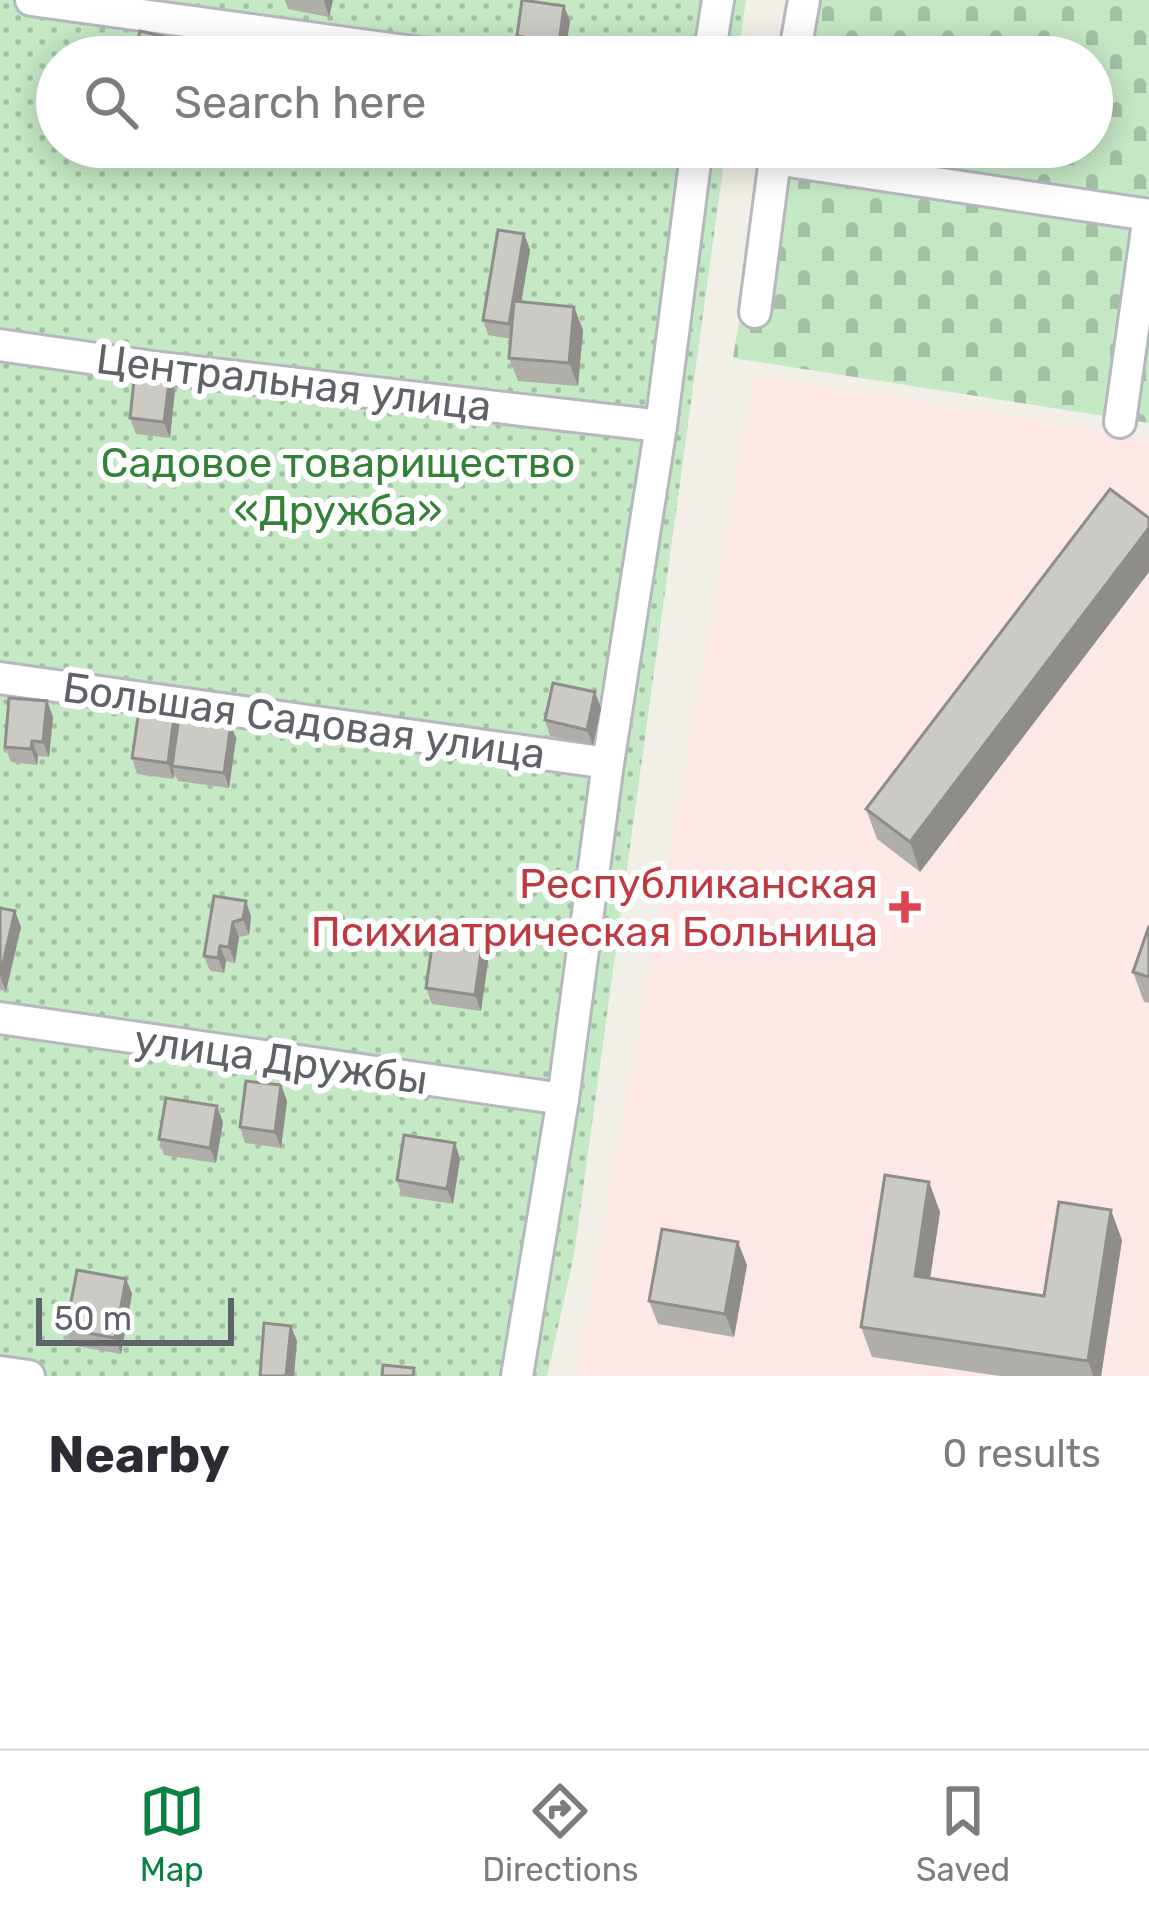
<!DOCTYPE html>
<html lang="en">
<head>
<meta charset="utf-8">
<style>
  :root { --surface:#fff; --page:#f2f2f3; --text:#2b2b33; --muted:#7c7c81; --line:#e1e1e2; --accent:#0b8043 }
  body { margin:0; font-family:Rubik,sans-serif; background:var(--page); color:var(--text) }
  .scale { position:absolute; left:36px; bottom:30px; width:198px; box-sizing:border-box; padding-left:12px; border:6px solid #5f6368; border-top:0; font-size:33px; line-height:42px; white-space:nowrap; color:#5f6368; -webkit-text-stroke:9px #fff; paint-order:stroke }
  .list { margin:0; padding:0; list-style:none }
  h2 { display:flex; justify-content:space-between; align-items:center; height:156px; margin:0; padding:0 48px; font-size:51px }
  h2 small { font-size:39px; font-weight:400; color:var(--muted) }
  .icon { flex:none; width:66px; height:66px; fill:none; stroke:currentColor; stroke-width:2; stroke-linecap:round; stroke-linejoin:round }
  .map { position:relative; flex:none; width:1149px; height:1376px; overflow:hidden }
  .search { position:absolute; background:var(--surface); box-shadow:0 6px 30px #0003; left:36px; right:36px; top:36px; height:132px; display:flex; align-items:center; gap:30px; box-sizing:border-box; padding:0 42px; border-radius:66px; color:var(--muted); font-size:45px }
  .sheet { height:372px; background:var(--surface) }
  nav { display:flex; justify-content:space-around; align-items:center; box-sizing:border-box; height:168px; border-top:3px solid var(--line); background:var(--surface); font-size:33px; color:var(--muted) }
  nav a { display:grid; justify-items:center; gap:6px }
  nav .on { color:var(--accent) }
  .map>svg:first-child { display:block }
</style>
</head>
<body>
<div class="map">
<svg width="1149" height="1376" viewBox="0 0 1149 1376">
  <defs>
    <pattern id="grass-dots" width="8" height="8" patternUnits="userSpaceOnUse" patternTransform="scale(3)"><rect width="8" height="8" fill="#c5e8c5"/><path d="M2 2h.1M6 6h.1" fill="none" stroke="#a3c0a4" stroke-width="1.8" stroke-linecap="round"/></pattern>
    <pattern id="cemetery-stones" width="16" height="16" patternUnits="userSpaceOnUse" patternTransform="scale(3)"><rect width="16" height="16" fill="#c5e8c5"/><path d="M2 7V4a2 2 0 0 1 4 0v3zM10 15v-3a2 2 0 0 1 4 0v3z" fill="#a3c0a4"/></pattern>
  </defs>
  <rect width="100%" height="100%" fill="#f1efe8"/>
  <path fill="#fce8e6" d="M755,375l394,63v938h-572z"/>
  <path fill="url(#grass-dots)" d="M0,0h746l-8,57h-681v90h669l-152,1108 -27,121h-547z"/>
  <path fill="url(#cemetery-stones)" d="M792,0h357v423l-416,-65 35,-211h324v-90h-309z"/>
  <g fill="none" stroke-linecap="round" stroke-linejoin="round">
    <defs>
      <g id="minor">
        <path d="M31,0l419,57"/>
        <path d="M709,57l9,-57"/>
        <path d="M794,57l10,-57"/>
        <path d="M755,312l20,-153 374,56"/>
        <path d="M0,345l160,23 501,58"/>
        <path d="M1120,422l29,-207"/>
        <path d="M0,678l608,85"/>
        <path d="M0,1018l563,81"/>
        <path d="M0,1372l29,4"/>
        <path d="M517,1376l46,-277 45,-336 53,-337 36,-279"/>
      </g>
    </defs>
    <use href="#minor" stroke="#b5b8bc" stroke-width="36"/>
    <use href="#minor" stroke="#fff" stroke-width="30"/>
  </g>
  <g fill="#afaea9">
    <path d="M285,0h48l-4,17 -41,-8z"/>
    <path d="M564,6l6,15 -5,36 -42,-5 -6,-16z"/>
    <path d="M501,147h41l-1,13 -37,-3z"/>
    <path d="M564,147h49l-1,11 -46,-5z"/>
    <path d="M524,234l6,16 -9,52 53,5 9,23 -5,56 -60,-5 -9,-23 2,-19 -23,-4 -5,-15z"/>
    <path d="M170,374l5,16 -5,48 -34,-4 -6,-16z"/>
    <path d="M1149,518v54l-229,300 -43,-33 -11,-30z"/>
    <path d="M47,701l6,16 -4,40 -11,-1 -1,9 -26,-3 -6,-15z"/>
    <path d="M601,708l-8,37 -43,-9 -5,-16z"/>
    <path d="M182,717l49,7 5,15 -7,49 -51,-7 -4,-9 -1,7 -36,-5 -5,-16z"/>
    <path d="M246,901l5,16 -2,18 -10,2 -4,26 -9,-2 -2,12 -14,-2 -6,-15z"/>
    <path d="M0,908l21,19 -15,64 -6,-1z"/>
    <path d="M1149,926v77l-5,-1 -11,-30z"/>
    <path d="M482,946l6,15 -7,50 -49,-7 -6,-16z"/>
    <path d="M281,1085l6,16 -6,47 -36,-5 -5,-16z"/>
    <path d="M223,1122l-7,41 -52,-8 -5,-16z"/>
    <path d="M455,1143l5,16 -7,45 -51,-8 -5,-16z"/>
    <path d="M929,1182l11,30 -10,66 114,18 78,-56 -21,136h-101l-128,-19 -11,-30z"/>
    <path d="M747,1265l-13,72 -76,-13 -9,-23z"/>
    <path d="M126,1279l6,15 -11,60 -50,-9 -5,-16z"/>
  </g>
  <g fill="#8f8d8a">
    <path d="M324,0h9l-4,17 -5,-16z"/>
    <path d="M564,6l6,15 -6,36 -5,-14z"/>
    <path d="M173,39l5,16v2h-10z"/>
    <path d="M524,234l6,16 -15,90 -6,-16z"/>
    <path d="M574,307l9,23 -5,56 -9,-23z"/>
    <path d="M170,374l5,16 -5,48 -6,-16z"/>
    <path d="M1149,528v44l-229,300 -10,-30z"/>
    <path d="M595,692l6,16 -8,37 -6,-15z"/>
    <path d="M47,701l6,16 -4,40 -6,-15z"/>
    <path d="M176,702l6,15 -10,49 2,6 -1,7 -5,-16z"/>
    <path d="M231,724l5,15 -7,49 -5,-15z"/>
    <path d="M32,741l6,15 -1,9 -6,-16z"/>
    <path d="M246,901l5,16 -2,18 -6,-16z"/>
    <path d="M15,911l6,16 -15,64 -6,-15z"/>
    <path d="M233,922l6,15 -4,26 -6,-16z"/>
    <path d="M220,946l6,15 -2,12 -6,-15z"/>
    <path d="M482,946l6,15 -7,50 -6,-16z"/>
    <path d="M281,1085l6,16 -6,47 -6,-16z"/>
    <path d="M217,1106l6,16 -7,41 -6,-15z"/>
    <path d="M455,1143l5,16 -7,45 -6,-15z"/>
    <path d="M929,1182l11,30 -14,94 -11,-30z"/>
    <path d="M1111,1210l11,30 -21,136h-8l-5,-15z"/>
    <path d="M738,1242l9,23 -13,72 -9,-23z"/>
    <path d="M126,1279l6,15 -11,60 -6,-16z"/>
    <path d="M291,1326l6,15 -3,35h-8z"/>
  </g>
  <g fill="#cccac5" stroke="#8f8d8a" stroke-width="3">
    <path d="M522,0l42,6 -5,37 -42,-7z"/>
    <path d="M140,31l33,8 -5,18h-34z"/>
    <path d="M265,42l36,5 -1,10h-38z"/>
    <path d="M498,230l26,4 -15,90 -26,-4z"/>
    <path d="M514,301l60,6 -5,56 -60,-5z"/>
    <path d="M135,371l35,3 -6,48 -34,-4z"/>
    <path d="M1110,489l39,29v10l-239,314 -44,-33z"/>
    <path d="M553,683l42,9 -8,38 -42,-10z"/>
    <path d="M141,697l35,5 -8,61 -36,-5z"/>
    <path d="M9,698l38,3 -4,41 -11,-1 -1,8 -26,-2z"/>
    <path d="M179,717l52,7 -7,49 -52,-7z"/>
    <path d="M214,896l32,5 -3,18 -10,3 -4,25 -9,-1 -2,12 -14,-2z"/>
    <path d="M0,908l15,3 -15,65z"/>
    <path d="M1149,926v51l-16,-5z"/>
    <path d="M433,939l49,7 -7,49 -49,-7z"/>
    <path d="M246,1081l35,4 -6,47 -35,-5z"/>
    <path d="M166,1098l51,8 -7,42 -51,-9z"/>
    <path d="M404,1135l51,8 -8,46 -50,-9z"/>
    <path d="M885,1175l44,7 -14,94 129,20 15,-94 52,8 -23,151 -227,-34z"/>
    <path d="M662,1229l76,13 -13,72 -76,-13z"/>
    <path d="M77,1270l49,9 -11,59 -49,-9z"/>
    <path d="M264,1323l27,3 -5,50h-26z"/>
    <path d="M383,1365l31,3 -1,8h-31z"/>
  </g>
  <path fill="#e0444e" stroke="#fff" stroke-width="4.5" d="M899 889h12v12h12v12h-12v12h-12v-12h-12v-12h12z"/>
  <g text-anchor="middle" stroke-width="12" stroke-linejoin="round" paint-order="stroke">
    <g font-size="42" fill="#5f6368" stroke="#fff">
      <text transform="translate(294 382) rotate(7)" y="15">Центральная улица</text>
      <text transform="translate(304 720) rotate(8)" y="15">Большая Садовая улица</text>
      <text transform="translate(281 1059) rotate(8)" y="15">улица Дружбы</text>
    </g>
    <g font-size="42" fill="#348238" stroke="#fff">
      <text x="338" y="477">Садовое товарищество<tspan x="338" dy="48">«Дружба»</tspan></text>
    </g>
    <g font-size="42" fill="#be3a42" stroke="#fff" text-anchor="end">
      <text x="878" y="898">Республиканская<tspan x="878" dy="48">Психиатрическая Больница</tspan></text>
    </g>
  </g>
</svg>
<div class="scale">50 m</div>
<div class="search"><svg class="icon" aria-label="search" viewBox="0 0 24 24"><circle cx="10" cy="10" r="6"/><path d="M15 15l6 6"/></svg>Search here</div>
</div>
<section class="sheet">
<h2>Nearby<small>0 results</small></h2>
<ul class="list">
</ul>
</section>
<nav>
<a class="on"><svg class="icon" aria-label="map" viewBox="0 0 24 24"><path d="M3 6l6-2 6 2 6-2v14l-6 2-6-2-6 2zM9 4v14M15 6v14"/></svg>Map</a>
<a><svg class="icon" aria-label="directions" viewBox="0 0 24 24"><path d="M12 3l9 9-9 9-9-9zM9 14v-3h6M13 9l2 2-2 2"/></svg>Directions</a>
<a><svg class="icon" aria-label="saved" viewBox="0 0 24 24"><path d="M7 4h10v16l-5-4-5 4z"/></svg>Saved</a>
</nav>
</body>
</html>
